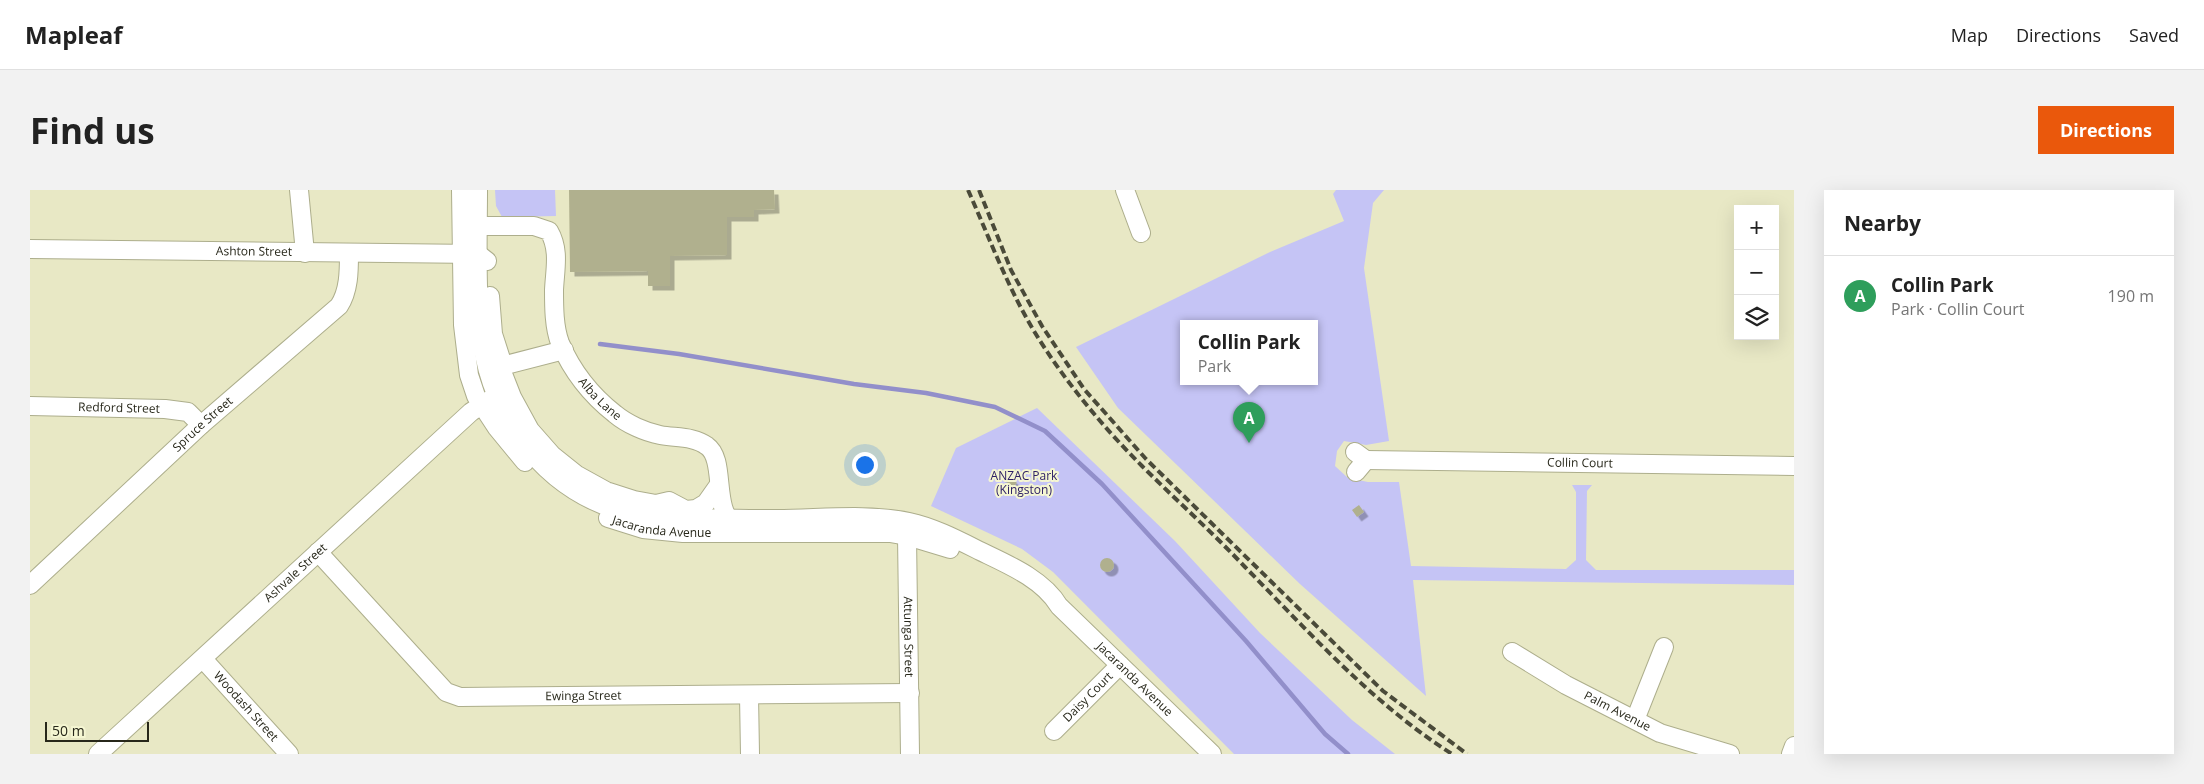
<!DOCTYPE html>
<html lang="en">
<head>
<meta charset="utf-8">
<style>
  :root { --surface:#fff; --page:#f2f2f2; --text:#222; --muted:#767676; --line:#e0e0e0; --accent:#ea580c }
  body { margin:0; font-family:"Open Sans",sans-serif; background:var(--page); color:var(--text) }
  .controls { position:absolute; right:15px; top:15px; display:grid; overflow:hidden; border-radius:0px; box-shadow:0 5px 20px #0002 }
  .controls button { width:45px; height:45px; display:grid; place-items:center; padding:0; border:0; border-bottom:1px solid var(--line); background:var(--surface); color:var(--text); font:25px sans-serif }
  .scale { position:absolute; left:15px; bottom:12px; width:104px; box-sizing:border-box; padding-left:5px; border:2px solid #27271a; border-top:0; font-size:14px; line-height:18px; white-space:nowrap; color:#27271a; -webkit-text-stroke:4px #f5f6d2; paint-order:stroke }
  .you { position:absolute; left:834px; top:274px; width:18px; height:18px; margin:-12px; border:4px solid #fff; border-radius:50%; background:#1a73e8; box-shadow:0 0 0 8px #1a73e833 }
  .badge { display:grid; place-items:center; width:32px; height:32px; border-radius:50%; background:var(--accent); color:#fff; font-size:16px; font-weight:700 }
  .pin { position:absolute; translate:-50% -41px; filter:drop-shadow(0 1px 2px #0008) }
  .pin::after { content:''; position:absolute; top:26px; width:18px; height:15px; background:inherit; clip-path:polygon(0 0,100% 0,50% 100%) }
  .popup { position:absolute; left:1150px; top:130px; width:138px; height:65px; box-sizing:border-box; display:grid; place-content:center; border-radius:0px; background:var(--surface); filter:drop-shadow(0 1px 4px #0005); font-size:16px; white-space:nowrap; color:var(--muted) }
  .popup b { font-size:19px; color:var(--text) }
  .popup::after { content:''; position:absolute; left:50%; top:100%; margin-left:-10px; border:10px solid transparent; border-top-color:var(--surface) }
  .list { margin:0; padding:0; list-style:none }
  h2 { display:flex; justify-content:space-between; align-items:center; height:65px; margin:0; padding:0 20px; font-size:21px }
  h2 small { font-size:16px; font-weight:400; color:var(--muted) }
  .list li { display:grid; grid-template-columns:32px 1fr auto; gap:15px; align-items:center; box-sizing:border-box; height:80px; padding:0 20px; border-top:1px solid var(--line) }
  .list b { display:block; font-size:19px; white-space:nowrap }
  .list p { margin:0; font-size:16px; white-space:nowrap; color:var(--muted) }
  .list em { font-size:16px; font-style:normal; color:var(--muted) }
  .icon { flex:none; width:28px; height:28px; fill:none; stroke:currentColor; stroke-width:2; stroke-linecap:round; stroke-linejoin:round }
  .map { position:relative; flex:none; width:1764px; height:564px; overflow:hidden; border-radius:0px }
  header { display:flex; align-items:center; gap:30px; box-sizing:border-box; height:70px; padding:0 25px; background:var(--surface); border-bottom:1px solid var(--line) }
  header strong { font-size:24px }
  nav { display:flex; gap:28px; margin-inline-start:auto; font-size:18px }
  .intro { display:flex; align-items:center; justify-content:space-between; box-sizing:border-box; height:120px; padding:0 30px }
  h1 { margin:0; font-size:35px }
  .button { padding:12px 22px; border-radius:0px; background:var(--accent); color:#fff; font-size:18px; font-weight:700 }
  main { display:flex; gap:30px; padding:0 30px }
  aside { flex:1; background:var(--surface); border-radius:0px; box-shadow:0 5px 20px #0002 }
  .map>svg:first-child { display:block }
</style>
</head>
<body>
<header>
<strong>Mapleaf</strong>
<nav><a>Map</a><a>Directions</a><a>Saved</a></nav>
</header>
<div class="intro"><h1>Find us</h1><a class="button">Directions</a></div>
<main>
<div class="map">
<svg width="1764" height="564" viewBox="0 0 1764 564">
  <defs>
    <filter id="shadow"><feDropShadow dx="4.5" dy="4.5" stdDeviation="0" flood-color="#0004"/></filter>
  </defs>
  <rect width="100%" height="100%" fill="#e8e8c5"/>
  <g fill="#c5c4f5" fill-rule="evenodd">
    <path d="M465,0h60l1,26 -54,1 -6,-11z"/>
    <path d="M1306,0h48l-11,13 -9,65 25,173 -23,4 -22,-4 -7,10 -2,15 13,12 20,4h31l12,84 155,3 10,-9v-68l-4,-7h20l-5,6 -1,69 10,10h198v15l-381,-5 13,116 -126,-112 -182,-176 -42,-61 194,-95 74,-31 -11,-27zM1154,134h130v58h-130z"/>
    <path d="M1007,218l138,133 85,92 92,87 43,34h-161l-181,-182 -31,-23 -91,-43 25,-58z"/>
  </g>
  <g fill="none" stroke-linecap="round" stroke-linejoin="round">
    <path stroke="#928fca" stroke-width="4.5" d="M570,154l79,10 175,30 72,9 69,14 50,24 57,53 144,157 79,93 23,20"/>
  </g>
  <g fill="#b0b08e" filter="url(#shadow)">
    <path d="M539,0h205l1,19 -21,1v7h-27v38l-57,1v30h-22v-15l-78,1z"/>
    <path d="M973,281l14,12 -4,4 -14,-11z"/>
    <path d="M1329,315l5,7 -7,5 -5,-7z"/>
    <circle cx="1077" cy="375" r="7"/>
  </g>
  <g fill="none" stroke-linecap="round" stroke-linejoin="round">
    <defs>
      <g id="minor">
        <path d="M269,0l6,63"/>
        <path d="M431,0l2,135 6,50 7,21 21,32 28,34"/>
        <path id="s1" d="M448,0c0,45 -2,91 2,136 7,84 58,160 140,185 18,5 37,5 55,6 34,2 68,2 102,2 42,0 91,-6 132,3 24,5 49,18 71,29 27,13 63,28 79,55l153,148"/>
        <path d="M1095,0l16,43"/>
        <path id="s2" d="M437,36h67l15,5c11,19 6,38 5,59 0,17 0,37 6,53 12,28 32,53 55,71 12,10 30,18 45,21 15,3 34,1 47,11 20,14 4,66 29,79"/>
        <path id="s3" d="M0,59l448,5 9,7"/>
        <path d="M460,106l3,38 8,25 2,15 9,23 18,33 22,25 25,20 29,16 28,9 22,4 13,-3 17,9 10,-1 10,-6 12,-17"/>
        <path d="M472,176l62,-16"/>
        <path id="s4" d="M0,216l135,3 23,3 13,13"/>
        <path d="M1325,262l11,8 -10,12"/>
        <path id="s5" d="M1336,270l428,6"/>
        <path id="s6" d="M578,328l35,11 40,4h207l17,3 43,13"/>
        <path id="s7" d="M879,335l-2,11 3,218"/>
        <path id="s8" d="M288,362l128,140 14,5 450,-4"/>
        <path id="s9" d="M0,395l171,-160 138,-119c10,-15 10,-35 10,-53"/>
        <path id="s10" d="M1482,462l54,33 94,48 70,21"/>
        <path id="s11" d="M173,469l86,95"/>
        <path d="M719,505l1,59"/>
        <path d="M1605,530l29,-73"/>
        <path id="s12" d="M1024,541l66,-66"/>
        <path id="s13" d="M68,564l373,-342 20,-13"/>
        <path d="M1761,564l3,-8"/>
      </g>
    </defs>
    <use href="#minor" stroke="#adae8c" stroke-width="20"/>
    <use href="#minor" stroke="#fff" stroke-width="18"/>
    <g stroke="#4a4a39" stroke-width="4" stroke-dasharray="8 4" stroke-linecap="butt">
      <path d="M938,0c21,47 39,96 66,141 29,48 68,95 108,135 34,34 70,66 103,101 65,66 128,137 207,187"/>
      <path d="M949,0l32,80 31,56 42,63 62,70 237,232 84,63"/>
    </g>
  </g>
  <g text-anchor="middle" stroke-width="4" stroke-linejoin="round" paint-order="stroke">
    <g font-size="12" fill="#27271a" stroke="#f5f6d2">
      <text dy="4" stroke="none"><textPath href="#s3" startOffset="224">Ashton Street</textPath></text>
      <text dy="4" stroke="none"><textPath href="#s2" startOffset="266">Alba Lane</textPath></text>
      <text dy="4" stroke="none"><textPath href="#s4" startOffset="89">Redford Street</textPath></text>
      <text dy="4" stroke="none"><textPath href="#s9" startOffset="236">Spruce Street</textPath></text>
      <text dy="4" stroke="none"><textPath href="#s5" startOffset="214">Collin Court</textPath></text>
      <text dy="4" stroke="none"><textPath href="#s6" startOffset="55">Jacaranda Avenue</textPath></text>
      <text dy="4" stroke="none"><textPath href="#s13" startOffset="268">Ashvale Street</textPath></text>
      <text dy="4" stroke="none"><textPath href="#s7" startOffset="112">Attunga Street</textPath></text>
      <text dy="4" stroke="none"><textPath href="#s1" startOffset="952">Jacaranda Avenue</textPath></text>
      <text dy="4" stroke="none"><textPath href="#s8" startOffset="328">Ewinga Street</textPath></text>
      <text dy="4" stroke="none"><textPath href="#s12" startOffset="48">Daisy Court</textPath></text>
      <text dy="4" stroke="none"><textPath href="#s11" startOffset="64">Woodash Street</textPath></text>
      <text dy="4" stroke="none"><textPath href="#s10" startOffset="121">Palm Avenue</textPath></text>
    </g>
    <g font-size="12" fill="#2e2066" stroke="#f5f6d2">
      <text x="994" y="290">ANZAC Park<tspan x="994" dy="14">(Kingston)</tspan></text>
    </g>
  </g>
</svg>
<div class="controls">
<button>+</button>
<button>−</button>
<button><svg class="icon" aria-label="layers" viewBox="0 0 24 24"><path d="M12 4l9 5-9 5-9-5zM3 14l9 5 9-5"/></svg></button>
</div>
<div class="scale">50 m</div>
<div class="you"></div>
<div class="pin badge" style="left:1219px;top:253px;background:#2e9e5b">A</div>
<div class="popup"><b>Collin Park</b>Park</div>
</div>
<aside>
<h2>Nearby<small></small></h2>
<ul class="list">
<li><span class="badge" style="background:#2e9e5b">A</span><div><b>Collin Park</b><p>Park · Collin Court</p></div><em>190 m</em></li>
</ul>
</aside>
</main>
</body>
</html>
